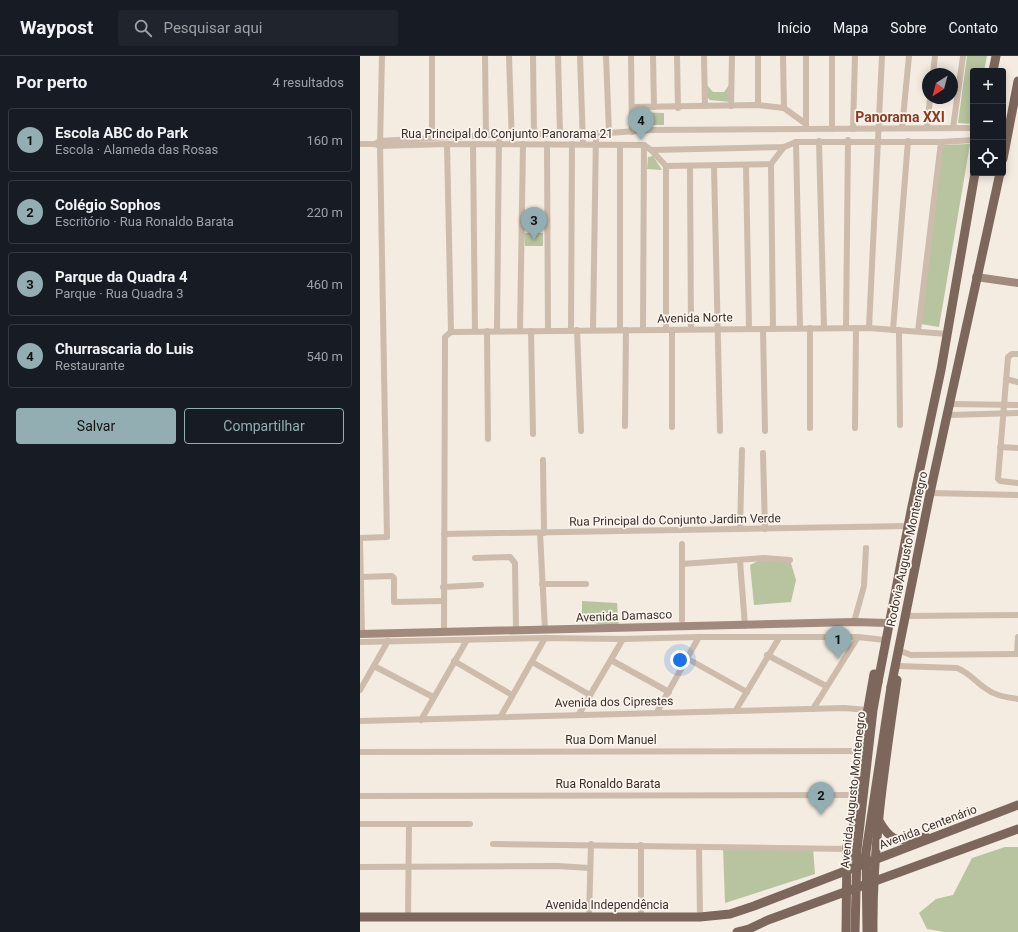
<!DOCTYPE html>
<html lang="pt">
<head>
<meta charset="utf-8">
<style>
  :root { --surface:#171b24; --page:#20242c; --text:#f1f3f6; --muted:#9ea1a6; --line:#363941; --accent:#92aeb2 }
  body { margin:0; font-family:Roboto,sans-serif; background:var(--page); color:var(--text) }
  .controls { position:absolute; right:12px; top:12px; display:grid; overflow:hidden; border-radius:4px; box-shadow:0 2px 10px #0003 }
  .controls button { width:36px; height:36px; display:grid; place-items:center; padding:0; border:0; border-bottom:1px solid var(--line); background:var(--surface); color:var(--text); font:20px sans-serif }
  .compass { position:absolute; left:562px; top:12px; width:36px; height:36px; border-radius:50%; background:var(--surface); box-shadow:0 2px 10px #0003; rotate:216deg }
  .you { position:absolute; left:320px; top:604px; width:14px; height:14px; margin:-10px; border:3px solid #fff; border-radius:50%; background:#1a73e8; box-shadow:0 0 0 6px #1a73e833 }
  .badge { display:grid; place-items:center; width:26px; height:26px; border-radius:50%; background:var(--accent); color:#111; font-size:13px; font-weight:700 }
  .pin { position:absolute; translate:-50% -33px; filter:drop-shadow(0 1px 2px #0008) }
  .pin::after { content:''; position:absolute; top:21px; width:14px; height:12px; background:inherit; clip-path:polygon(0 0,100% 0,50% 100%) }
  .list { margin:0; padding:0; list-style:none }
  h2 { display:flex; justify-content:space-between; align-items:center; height:52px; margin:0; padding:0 16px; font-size:17px }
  h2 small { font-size:13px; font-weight:400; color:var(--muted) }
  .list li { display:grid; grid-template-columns:26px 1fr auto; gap:12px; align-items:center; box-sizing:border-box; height:64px; margin:0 8px 8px; padding:0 8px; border:1px solid var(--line); border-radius:4px }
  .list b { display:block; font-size:15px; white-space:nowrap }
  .list p { margin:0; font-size:13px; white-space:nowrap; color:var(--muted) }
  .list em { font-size:13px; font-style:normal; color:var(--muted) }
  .actions { display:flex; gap:8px; padding:12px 16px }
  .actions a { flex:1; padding:9px 0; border:1px solid var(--accent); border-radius:4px; text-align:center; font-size:14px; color:var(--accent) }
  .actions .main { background:var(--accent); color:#111 }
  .icon { flex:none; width:22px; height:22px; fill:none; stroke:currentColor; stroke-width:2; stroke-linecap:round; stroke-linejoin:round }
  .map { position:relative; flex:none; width:658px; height:876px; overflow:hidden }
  header { display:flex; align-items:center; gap:24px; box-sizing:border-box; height:56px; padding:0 20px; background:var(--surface); border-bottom:1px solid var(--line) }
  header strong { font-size:19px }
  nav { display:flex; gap:22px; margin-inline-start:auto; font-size:14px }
  .search { width:280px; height:36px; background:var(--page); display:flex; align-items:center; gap:10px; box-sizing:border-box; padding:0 14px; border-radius:4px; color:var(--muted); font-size:15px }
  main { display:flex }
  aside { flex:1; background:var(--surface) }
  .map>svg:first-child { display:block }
</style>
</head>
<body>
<header>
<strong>Waypost</strong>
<div class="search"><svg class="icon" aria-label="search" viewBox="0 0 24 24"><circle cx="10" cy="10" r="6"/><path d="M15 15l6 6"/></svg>Pesquisar aqui</div>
<nav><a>Início</a><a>Mapa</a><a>Sobre</a><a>Contato</a></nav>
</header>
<main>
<aside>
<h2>Por perto<small>4 resultados</small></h2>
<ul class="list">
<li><span class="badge">1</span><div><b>Escola ABC do Park</b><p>Escola · Alameda das Rosas</p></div><em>160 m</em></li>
<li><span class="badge">2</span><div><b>Colégio Sophos</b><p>Escritório · Rua Ronaldo Barata</p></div><em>220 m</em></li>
<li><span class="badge">3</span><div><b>Parque da Quadra 4</b><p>Parque · Rua Quadra 3</p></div><em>460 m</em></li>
<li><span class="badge">4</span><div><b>Churrascaria do Luis</b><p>Restaurante</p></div><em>540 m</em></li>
</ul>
<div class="actions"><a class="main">Salvar</a><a>Compartilhar</a></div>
</aside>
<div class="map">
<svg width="658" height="876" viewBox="0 0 658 876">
  <rect width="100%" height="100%" fill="#f4ebe1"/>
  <g fill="#b8c4a0">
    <path d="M607,0h20l-3,15h-11v53l-15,-1z"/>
    <path d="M372,25l-1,21 -21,-2 -3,-3 -1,-13 7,8h11z"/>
    <path d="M275,56l29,1v12h-28z"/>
    <path d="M610,88l-31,183 -18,-3 21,-179z"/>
    <path d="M293,100l9,14 -15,-1 1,-12z"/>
    <path d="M164,177h19v13h-18z"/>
    <path d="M404,502l26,2 6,20 -5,22 -37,3 -4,-40z"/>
    <path d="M222,545l35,2 2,26 -37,-9z"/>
    <path d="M645,791h13v85h-74l-17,-3 -8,-16 17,-14 17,-4 19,-37z"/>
    <path d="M363,792h90l2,26 -90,29z"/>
  </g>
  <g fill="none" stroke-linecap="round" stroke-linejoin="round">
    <g stroke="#cdbbac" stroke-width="6">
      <path d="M72,0v81"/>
      <path d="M125,0l1,79"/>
      <path d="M149,0l3,88"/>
      <path d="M173,0l1,78"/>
      <path d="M198,0l2,78"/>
      <path d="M220,0l3,88"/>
      <path d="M246,0l3,77"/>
      <path d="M271,0l1,76"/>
      <path d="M293,0l1,51"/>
      <path d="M317,0l1,52"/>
      <path d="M344,0l1,50"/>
      <path d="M398,0v49"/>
      <path d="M423,0l1,52"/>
      <path d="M472,0v73"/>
      <path d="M573,18l2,-18"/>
      <path d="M371,50l1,-50"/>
      <path d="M272,51l126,-2 26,3 22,16v5"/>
      <path d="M446,68v-68"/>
      <path d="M542,72l7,-72"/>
      <path d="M567,72l3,-30"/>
      <path d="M593,72l10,-72"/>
      <path d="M493,73l2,-73"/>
      <path d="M459,85l5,187"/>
      <path d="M436,86l4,186"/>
      <path d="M0,88h15l5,2 67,-2 197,1 7,5 133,-3 12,-5h145l32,-2"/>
      <path d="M15,88l5,-3 106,-6 123,-2 40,-3 324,-2"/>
      <path d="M87,88l4,188"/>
      <path d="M187,88l1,187"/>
      <path d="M113,89l2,186"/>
      <path d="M291,94l15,16 105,-2 13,-17"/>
      <path d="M411,108l2,165"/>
      <path d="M306,110v164"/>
      <path d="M354,110l6,265"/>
      <path d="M386,110l3,163"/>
      <path d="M330,111l1,162"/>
      <path d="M450,272v100"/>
      <path d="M486,272l2,-188"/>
      <path d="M509,272l13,-272"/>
      <path d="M403,273l2,102"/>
      <path d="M211,274l1,-186"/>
      <path d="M217,274l4,101"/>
      <path d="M233,274l3,-197"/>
      <path d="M260,274v-185"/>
      <path d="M283,274l1,-185"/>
      <path d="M312,274v97"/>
      <path d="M533,274l15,-189"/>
      <path d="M539,274l1,95"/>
      <path d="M127,275l1,108"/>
      <path d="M137,275l2,-196"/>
      <path d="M160,275l3,-187"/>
      <path d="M171,275l2,103"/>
      <path d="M558,275l23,-189"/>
      <path d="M658,298h-6l-4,3 -10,122 2,2 18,2"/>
      <path d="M646,323l12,3"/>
      <path d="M591,348l67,1"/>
      <path d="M589,359l69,-2"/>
      <path d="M265,370l1,-96"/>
      <path d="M495,372l1,-100"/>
      <path d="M640,391l18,1"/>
      <path d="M403,397l2,76"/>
      <path d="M183,404l1,73"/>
      <path d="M570,437l88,2"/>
      <path d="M380,473l2,-79"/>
      <path d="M180,477l5,97"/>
      <path d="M84,478l464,-8"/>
      <path d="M0,482l27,-1 -7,-391 2,-90"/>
      <path d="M0,482l2,96"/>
      <path d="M322,488v76"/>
      <path d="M115,502l35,-1 5,6 1,67"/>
      <path d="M380,505l5,65"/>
      <path d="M322,508l82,-6 26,2"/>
      <path d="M1,521l31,-1 2,2v24l49,-1"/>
      <path d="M182,528h44"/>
      <path d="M83,531l38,-2"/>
      <path d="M546,560l112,-1"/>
      <path d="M494,566l10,-36 2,-38"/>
      <path d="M84,575l1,-294 6,-5 418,-4 78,6"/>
      <path d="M0,586l185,-4 78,1 76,-2h159l27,3"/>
      <path d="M538,594l13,5 107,-1"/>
      <path d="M657,598l1,-17"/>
      <path d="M407,599l59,31"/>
      <path d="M328,603l59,33"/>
      <path d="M251,604l58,32"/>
      <path d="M94,605l58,34"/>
      <path d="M172,606l58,33"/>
      <path d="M14,610l59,31"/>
      <path d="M537,610l60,2c11,4 18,13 28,20 10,8 21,9 33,11"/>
      <path d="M0,634l28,-49"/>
      <path d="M453,653l45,-72"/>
      <path d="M376,654l43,-72"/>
      <path d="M297,656l42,-75"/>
      <path d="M219,658l44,-75"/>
      <path d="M141,660l44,-78"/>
      <path d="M61,664l46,-80"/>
      <path d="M0,665l484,-13 24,2"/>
      <path d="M0,696l502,-1"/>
      <path d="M0,740l497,-1"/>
      <path d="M0,768h110"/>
      <path d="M133,788l354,5"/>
      <path d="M281,789v72"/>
      <path d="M339,791l1,70"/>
      <path d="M0,811l197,-1 33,2"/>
      <path d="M48,861l1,-93"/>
      <path d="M229,861l2,-73"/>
    </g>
    <g stroke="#a18a7d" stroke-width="8">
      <path d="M616,221l42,6"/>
      <path d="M0,578l494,-12 34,1"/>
    </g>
    <g stroke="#7d675c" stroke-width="9">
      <path d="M633,15l3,-15"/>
      <path d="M643,103l15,-78"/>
      <path d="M518,626l33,-171 30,-141 34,-197"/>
      <path d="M531,631l39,-194 70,-320"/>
      <path d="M519,765c16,27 21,17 47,16"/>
      <path d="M501,802l-8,-2 -2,-8 13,-117 10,-57"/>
      <path d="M0,861h340l30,-3 24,-8 264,-101"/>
      <path d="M377,876l12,-3 19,-9 250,-91"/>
      <path d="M486,876l1,-86"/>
      <path d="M513,876c-1,-84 12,-169 24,-252"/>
    </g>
    <g stroke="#7d675c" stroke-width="9">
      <path d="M495,876l2,-82 16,-140 5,-28"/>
      <path d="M507,876l-1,-80 25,-165"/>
    </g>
  </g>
  <g text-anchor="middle" stroke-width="3.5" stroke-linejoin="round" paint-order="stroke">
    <g font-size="12" fill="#3b302b" stroke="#fbf5ee">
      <text x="147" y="82">Rua Principal do Conjunto Panorama 21</text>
      <text transform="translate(335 262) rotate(-1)" y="4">Avenida Norte</text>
      <text transform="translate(315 464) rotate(-1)" y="4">Rua Principal do Conjunto Jardim Verde</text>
      <text transform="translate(547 493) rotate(-78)" y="4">Rodovia Augusto Montenegro</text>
      <text transform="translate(264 560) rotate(-2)" y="4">Avenida Damasco</text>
      <text transform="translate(254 646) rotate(-1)" y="4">Avenida dos Ciprestes</text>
      <text x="251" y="688">Rua Dom Manuel</text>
      <text x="248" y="732">Rua Ronaldo Barata</text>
      <text transform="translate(493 734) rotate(-84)" y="4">Avenida Augusto Montenegro</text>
      <text transform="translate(568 771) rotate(-21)" y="4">Avenida Centenário</text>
      <text x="247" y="853">Avenida Independência</text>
    </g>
    <g font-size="14" font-weight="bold" fill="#8c3b22" stroke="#fbf5ee">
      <text x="540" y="66">Panorama XXI</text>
    </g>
  </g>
</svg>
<div class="controls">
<button>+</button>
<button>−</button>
<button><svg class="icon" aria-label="locate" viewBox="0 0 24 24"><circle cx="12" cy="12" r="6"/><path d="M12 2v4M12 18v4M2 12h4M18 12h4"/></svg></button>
</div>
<svg class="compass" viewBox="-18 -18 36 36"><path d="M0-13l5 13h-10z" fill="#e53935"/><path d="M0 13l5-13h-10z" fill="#9ea1a6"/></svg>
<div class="you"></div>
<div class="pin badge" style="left:478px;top:603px">1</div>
<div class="pin badge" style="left:461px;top:759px">2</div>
<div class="pin badge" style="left:174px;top:184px">3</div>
<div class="pin badge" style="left:281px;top:84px">4</div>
</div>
</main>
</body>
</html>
